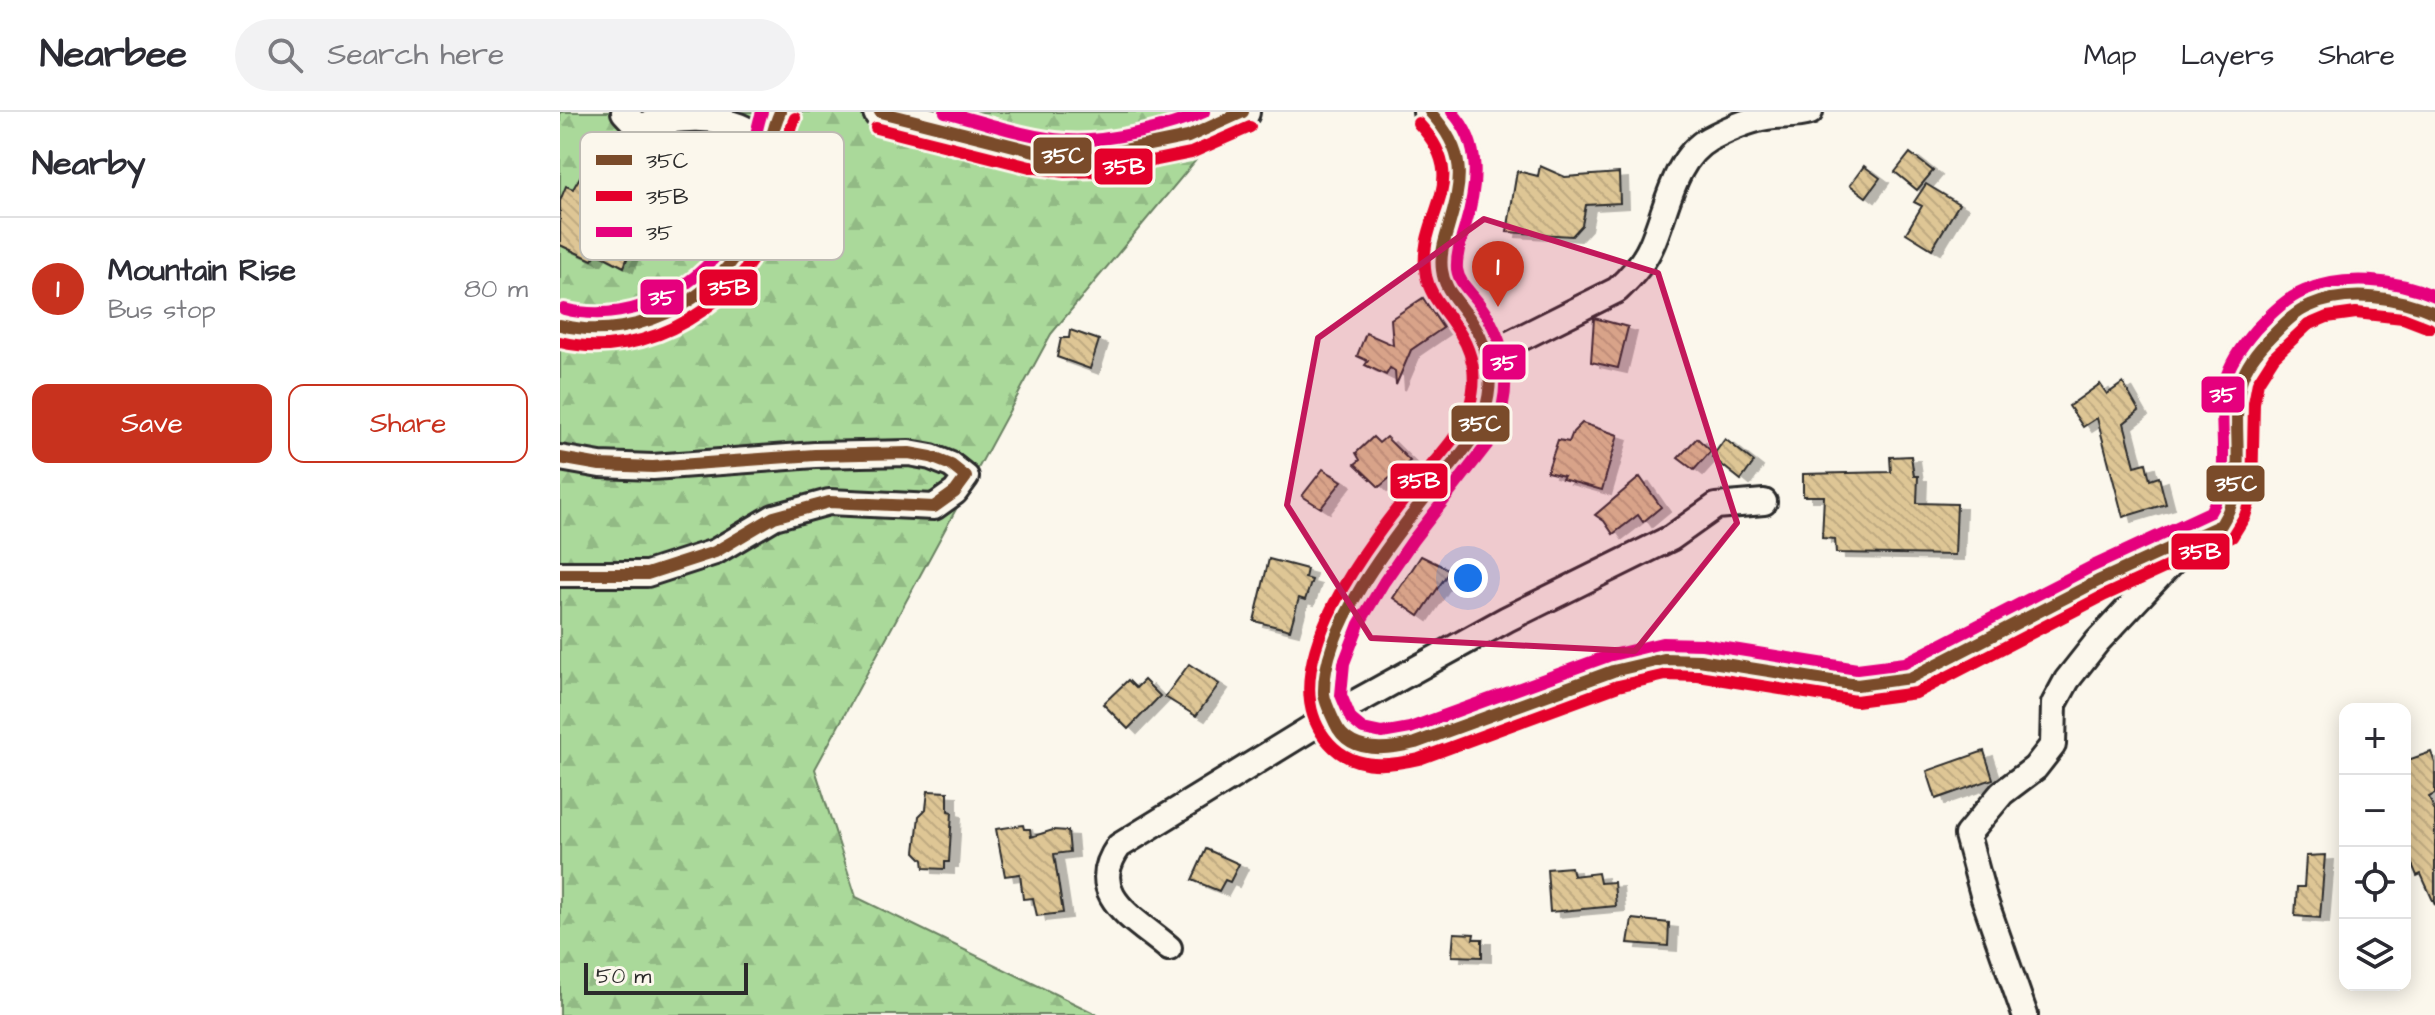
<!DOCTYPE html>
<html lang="en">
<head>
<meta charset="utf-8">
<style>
  :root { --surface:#fff; --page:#f2f2f3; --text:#2b2b33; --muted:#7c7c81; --line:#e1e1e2; --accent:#c8321e }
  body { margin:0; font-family:"Architects Daughter",sans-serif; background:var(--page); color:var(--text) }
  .controls { position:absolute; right:24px; bottom:24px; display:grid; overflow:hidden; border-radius:16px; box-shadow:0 4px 20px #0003 }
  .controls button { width:72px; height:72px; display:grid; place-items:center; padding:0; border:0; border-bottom:2px solid var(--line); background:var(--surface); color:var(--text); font:40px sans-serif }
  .scale { position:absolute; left:24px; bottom:20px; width:164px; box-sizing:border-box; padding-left:8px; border:4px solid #2b2b2b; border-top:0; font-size:22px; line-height:28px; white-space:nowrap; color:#2b2b2b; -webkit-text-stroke:6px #fbf7ec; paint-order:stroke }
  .you { position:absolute; left:908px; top:466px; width:28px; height:28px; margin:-20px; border:6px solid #fff; border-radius:50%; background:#1a73e8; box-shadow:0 0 0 12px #1a73e833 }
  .badge { display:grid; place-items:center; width:52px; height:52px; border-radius:50%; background:var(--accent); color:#fff; font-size:26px; font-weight:700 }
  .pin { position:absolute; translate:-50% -66px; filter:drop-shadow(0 2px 4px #0008) }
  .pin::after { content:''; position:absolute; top:42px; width:28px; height:24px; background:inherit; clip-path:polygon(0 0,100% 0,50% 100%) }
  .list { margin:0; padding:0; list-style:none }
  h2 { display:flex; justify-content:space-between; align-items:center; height:104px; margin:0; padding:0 32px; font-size:34px }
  h2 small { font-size:26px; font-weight:400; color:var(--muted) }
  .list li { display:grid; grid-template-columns:52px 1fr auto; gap:24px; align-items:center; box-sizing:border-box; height:144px; padding:0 32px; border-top:2px solid var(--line) }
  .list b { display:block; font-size:30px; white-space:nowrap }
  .list p { margin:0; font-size:26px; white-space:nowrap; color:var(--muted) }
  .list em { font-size:26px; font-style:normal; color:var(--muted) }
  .actions { display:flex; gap:16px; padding:24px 32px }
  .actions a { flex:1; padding:18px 0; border:2px solid var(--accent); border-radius:16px; text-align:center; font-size:28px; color:var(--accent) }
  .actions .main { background:var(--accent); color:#fff }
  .icon { flex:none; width:44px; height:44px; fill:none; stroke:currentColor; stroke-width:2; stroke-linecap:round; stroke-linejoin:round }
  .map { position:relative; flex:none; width:1875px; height:903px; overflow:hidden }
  header { display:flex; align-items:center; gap:48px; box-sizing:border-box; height:112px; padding:0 40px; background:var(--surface); border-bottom:2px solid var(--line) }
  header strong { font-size:38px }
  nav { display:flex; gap:44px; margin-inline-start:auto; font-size:28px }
  .search { width:560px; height:72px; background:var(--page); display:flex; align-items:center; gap:20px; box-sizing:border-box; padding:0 28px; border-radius:44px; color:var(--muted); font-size:30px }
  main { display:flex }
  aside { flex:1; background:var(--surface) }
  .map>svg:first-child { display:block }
</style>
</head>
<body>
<header>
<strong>Nearbee</strong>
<div class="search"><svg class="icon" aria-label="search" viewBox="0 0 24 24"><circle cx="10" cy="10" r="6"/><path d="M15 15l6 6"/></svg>Search here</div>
<nav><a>Map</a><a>Layers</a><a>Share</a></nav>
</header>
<main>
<aside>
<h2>Nearby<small></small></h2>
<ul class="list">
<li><span class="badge">1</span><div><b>Mountain Rise</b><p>Bus stop</p></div><em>80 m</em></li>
</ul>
<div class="actions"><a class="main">Save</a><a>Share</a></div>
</aside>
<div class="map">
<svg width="1875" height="903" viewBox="0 0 1875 903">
  <defs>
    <pattern id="forest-firs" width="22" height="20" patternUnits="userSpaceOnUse" patternTransform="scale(2)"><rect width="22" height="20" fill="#aad99a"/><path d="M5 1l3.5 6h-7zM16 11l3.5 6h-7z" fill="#92ba85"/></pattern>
    <pattern id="building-back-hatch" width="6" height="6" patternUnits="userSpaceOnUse" patternTransform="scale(2)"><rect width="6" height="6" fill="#dec695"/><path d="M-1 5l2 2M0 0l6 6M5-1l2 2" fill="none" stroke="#bfaa81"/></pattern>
    <filter id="shadow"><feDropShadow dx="9" dy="5" stdDeviation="0" flood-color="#0004"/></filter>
  </defs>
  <rect width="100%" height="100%" fill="#fbf7ec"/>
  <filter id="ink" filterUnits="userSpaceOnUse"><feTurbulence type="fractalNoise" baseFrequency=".0125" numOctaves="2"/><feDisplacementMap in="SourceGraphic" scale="16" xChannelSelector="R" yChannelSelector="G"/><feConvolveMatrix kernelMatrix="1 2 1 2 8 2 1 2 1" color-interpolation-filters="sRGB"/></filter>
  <g filter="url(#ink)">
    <path fill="url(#forest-firs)" stroke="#6a8262" stroke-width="2" d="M0,0h676l-185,222 -236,435 41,128 242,118h-538z"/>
    <g fill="url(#building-back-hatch)" stroke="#2b2b2b" stroke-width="2" filter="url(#shadow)">
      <path d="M1350,41l23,18 -16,19 -22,-18z"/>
      <path d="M27,53l21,10 -8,16 14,6 -5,10 35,15 5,-9 19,10 -13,24 -20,-9 -11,29 -27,-14 -5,7 -32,-15v-44l6,-15 7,3z"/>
      <path d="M980,54l25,11 54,-4 1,30 -34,2 -4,20 -10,11 -65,-4 10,-61 21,5z"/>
      <path d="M1304,54l16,12 -14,19 -16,-12z"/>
      <path d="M1366,72l33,20 -27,45 -26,-16 16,-27 -8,-4z"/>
      <path d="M863,186l20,30 -32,22 -15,35 -1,-14 -5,-3 -4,7 -21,-10 3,-4 -11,-5 9,-23 27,12 -2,-26z"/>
      <path d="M1034,206l34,9 -10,41 -27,-6z"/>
      <path d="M510,218l29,10 -9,29 -33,-12 4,-19h8z"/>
      <path d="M1563,271l16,28 -15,12 11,43 11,-3 4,17 9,-3 7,27 -43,13 -26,-99 -14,9 -14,-21 31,-22 7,10z"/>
      <path d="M1022,311l36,12 -16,55 -40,-11 2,-3 -17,-4 11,-32 11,2 4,-10z"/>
      <path d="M813,325l6,6 7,-6 24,24 -31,26 -24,-23 5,-4 -4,-7z"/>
      <path d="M1137,326l14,13 -17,19 -16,-12z"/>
      <path d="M1165,327l29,23 -13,18 -29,-23z"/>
      <path d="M1351,344l3,20h4l-1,27 40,1 -2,51 -119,-2 -1,-14 -13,-1 2,-42h-21v-22l88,-2 -1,-15z"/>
      <path d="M763,357l19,12 -21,27 -19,-12z"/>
      <path d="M1080,365l21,30 -18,15 -5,-7 -25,19 -9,-13 -9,-6z"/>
      <path d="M861,444l29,14 -31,46 -26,-18z"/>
      <path d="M709,447l38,10 -2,9 7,2 -7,20 -6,-2 -9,32 -36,-9z"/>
      <path d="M629,552l30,20 -23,32 -31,-19z"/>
      <path d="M568,568l8,8 8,-8 16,16 -32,33 -25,-25z"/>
      <path d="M1424,639l9,28 -57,20 -9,-28z"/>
      <path d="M1871,640l4,11v31l-6,3 6,15v93l-14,-31 -4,2 -12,-28v-87z"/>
      <path d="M368,679l20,1v19l4,1 -3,50h-4v7l-21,-1 -1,-8 -8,-8 4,-36 7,-7z"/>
      <path d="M463,713l1,4h6l1,8 22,-7 15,1 2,21 -16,2 9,59 -26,3 -4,-18 -10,1 -3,-25 -15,2 -9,-47z"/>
      <path d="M646,737l33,15 -9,18 -5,-2 -6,11 -27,-11z"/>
      <path d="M1765,743l-5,63 -25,-2 2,-29h7l2,-31z"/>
      <path d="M1011,755l2,9 25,-3 2,10 14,-1 2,24 -66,6 -3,-43z"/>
      <path d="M1072,807l37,4 -1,23 -40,-3z"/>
      <path d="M894,821l20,1 -1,5h9v18l-30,-1z"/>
    </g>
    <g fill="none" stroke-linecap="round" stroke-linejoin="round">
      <defs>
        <g id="minor">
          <path d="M64,0l13,14c37,-7 79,-14 112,5 8,6 15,17 22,24"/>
          <path d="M929,242l128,-64c14,-13 26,-26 34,-44 16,-35 22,-87 58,-107 19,-10 42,-21 65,-23 13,-1 23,0 36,-4"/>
          <path d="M0,346l40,7 53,2 162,-12 94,-2 22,4 20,8 15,12 -11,15 -21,15 -105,-5 -55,15 -59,35 -68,22h-87"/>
          <path d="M609,836c-35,-30 -85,-53 -50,-102l210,-129 178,-98 164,-81 45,-32 48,-4"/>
          <path d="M1465,903l-41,-117 -17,-63 35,-42 33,-25 18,-23 1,-41 13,-24 30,-38 93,-99"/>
        </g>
        <g id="major">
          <path d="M320,0l154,39 31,5 35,-1 88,-18 55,-25"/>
          <path d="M870,0c44,40 31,74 16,124 -4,13 -7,28 -3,42 3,14 16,25 24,36 29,38 29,72 12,115 -41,59 -202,227 -142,299 24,28 47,23 78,15l198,-72 51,-12 35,1 158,25 53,-7 188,-97 123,-56c32,-39 8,-95 20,-142 4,-17 18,-34 30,-46 11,-11 24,-24 38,-31 34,-15 94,-10 126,7"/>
          <path d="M0,213c28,9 64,4 91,-6 102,-38 109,-102 125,-198l4,-9"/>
        </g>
      </defs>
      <use href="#minor" stroke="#2b2b2b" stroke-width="30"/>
      <use href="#major" stroke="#2b2b2b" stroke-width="38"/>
      <use href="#minor" stroke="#fbf7ec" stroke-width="24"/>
      <use href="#major" stroke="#fbf7ec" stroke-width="32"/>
      <defs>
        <g id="bus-1">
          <path d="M320,0l154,39 31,5 35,-1 88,-18 55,-25"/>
          <path d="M870,0c37,40 33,67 18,117 -4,13 -8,27 -6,41 2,18 13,28 23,42 24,31 31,65 19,102 -8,27 -31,48 -48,70 -41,52 -114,141 -112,210 1,9 7,20 11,29 14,32 53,27 80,20l198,-72 51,-12 35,1 158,25 53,-7 188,-97 123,-56c30,-48 8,-93 20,-143 5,-18 18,-33 31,-46 11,-11 23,-24 38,-30 38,-17 88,-9 125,7"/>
          <path d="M0,213c81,20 172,-32 197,-111 10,-33 9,-71 23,-102"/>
          <path d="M0,346l40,7 53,2 162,-12 94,-2 22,4 20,8 15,12 -11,15 -21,15 -105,-5 -55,15 -59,35 -68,22h-87"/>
        </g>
        <g id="bus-2">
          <path d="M858,11c58,61 -3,91 8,153 4,19 16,31 27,47 20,26 26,53 16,85 -8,28 -34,51 -51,74 -45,56 -148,184 -93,256 24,32 60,29 94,21l199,-73 48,-11 32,1 158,25 60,-8 189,-98 127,-58 13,-21 7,-21 2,-92 4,-21 16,-25 34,-32 19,-8 29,-4 47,5 26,10"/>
          <path d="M316,16l154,39 35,5 37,-1 89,-18 59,-26"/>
          <path d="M0,230c87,21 184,-39 211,-121 11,-32 11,-74 24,-103"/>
        </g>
        <g id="bus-3">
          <path d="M385,0c39,10 80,25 121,28 38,3 103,-12 138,-28"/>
          <path d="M892,0c31,33 25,75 13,115 -4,13 -9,28 -8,42 2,15 15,24 23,36 30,41 32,86 13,132l-80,103 -29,42 -25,42 -15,39 -3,32 10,24 12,10 19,4 28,-5 198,-72 54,-13 40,1 155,25 48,-6 186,-96 119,-55c24,-38 6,-88 15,-131 5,-20 18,-37 31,-52 14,-14 29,-30 48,-38 39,-17 92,-12 131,5"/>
          <path d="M4,197c73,19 155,-29 178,-100 10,-31 9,-66 20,-97"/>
        </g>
      </defs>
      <use href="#bus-1" stroke="#fbf7ec" stroke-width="18"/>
      <use href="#bus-2" stroke="#fbf7ec" stroke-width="18"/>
      <use href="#bus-3" stroke="#fbf7ec" stroke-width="18"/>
      <use href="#bus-1" stroke="#7a4b2a" stroke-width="12"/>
      <use href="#bus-2" stroke="#e4002b" stroke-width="12"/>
      <use href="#bus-3" stroke="#e5007d" stroke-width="12"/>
    </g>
  </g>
  <path fill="#c2185b" fill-opacity="0.2" stroke="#c2185b" stroke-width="6" stroke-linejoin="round" d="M924,107l174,54 79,250 -102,128 -264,-13 -84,-133 31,-167z"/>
  <rect x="20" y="20" width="264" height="128" rx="12" fill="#fbf7ec" stroke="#bdbab2" stroke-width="2"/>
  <rect x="36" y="43" width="36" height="10" fill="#7a4b2a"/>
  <rect x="36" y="79" width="36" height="10" fill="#e4002b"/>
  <rect x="36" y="115" width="36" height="10" fill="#e5007d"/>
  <g font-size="22" fill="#2b2b2b">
    <text x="86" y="56">35C</text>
    <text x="86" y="92">35B</text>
    <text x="86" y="128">35</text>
  </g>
  <g stroke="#fbf7ec" stroke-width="3">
    <rect x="472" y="24" width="61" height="39" rx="8" fill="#7a4b2a"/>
    <rect x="533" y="35" width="61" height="39" rx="8" fill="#e4002b"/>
    <rect x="138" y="156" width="61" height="39" rx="8" fill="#e4002b"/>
    <rect x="79" y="166" width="46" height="38" rx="8" fill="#e5007d"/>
    <rect x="921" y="231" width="46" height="38" rx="8" fill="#e5007d"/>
    <rect x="1640" y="263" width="46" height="39" rx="8" fill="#e5007d"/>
    <rect x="890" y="292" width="61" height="39" rx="8" fill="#7a4b2a"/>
    <rect x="829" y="350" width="60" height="38" rx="8" fill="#e4002b"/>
    <rect x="1645" y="352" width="61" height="39" rx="8" fill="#7a4b2a"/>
    <rect x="1610" y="420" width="61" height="39" rx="8" fill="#e4002b"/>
  </g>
  <g font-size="22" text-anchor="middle" font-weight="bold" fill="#fff">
    <text x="503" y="51">35C</text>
    <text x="564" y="62">35B</text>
    <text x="169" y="183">35B</text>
    <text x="102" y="193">35</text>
    <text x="944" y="258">35</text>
    <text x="1663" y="290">35</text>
    <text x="920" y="319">35C</text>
    <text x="859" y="376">35B</text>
    <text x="1676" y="379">35C</text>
    <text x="1640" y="447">35B</text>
  </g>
</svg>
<div class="controls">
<button>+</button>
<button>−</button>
<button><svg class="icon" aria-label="locate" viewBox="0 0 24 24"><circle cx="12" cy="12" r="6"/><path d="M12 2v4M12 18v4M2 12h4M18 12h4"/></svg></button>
<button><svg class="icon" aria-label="layers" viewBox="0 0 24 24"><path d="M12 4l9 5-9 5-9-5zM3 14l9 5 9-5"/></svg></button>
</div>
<div class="scale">50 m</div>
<div class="you"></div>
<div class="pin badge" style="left:938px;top:195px">1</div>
</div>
</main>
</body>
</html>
